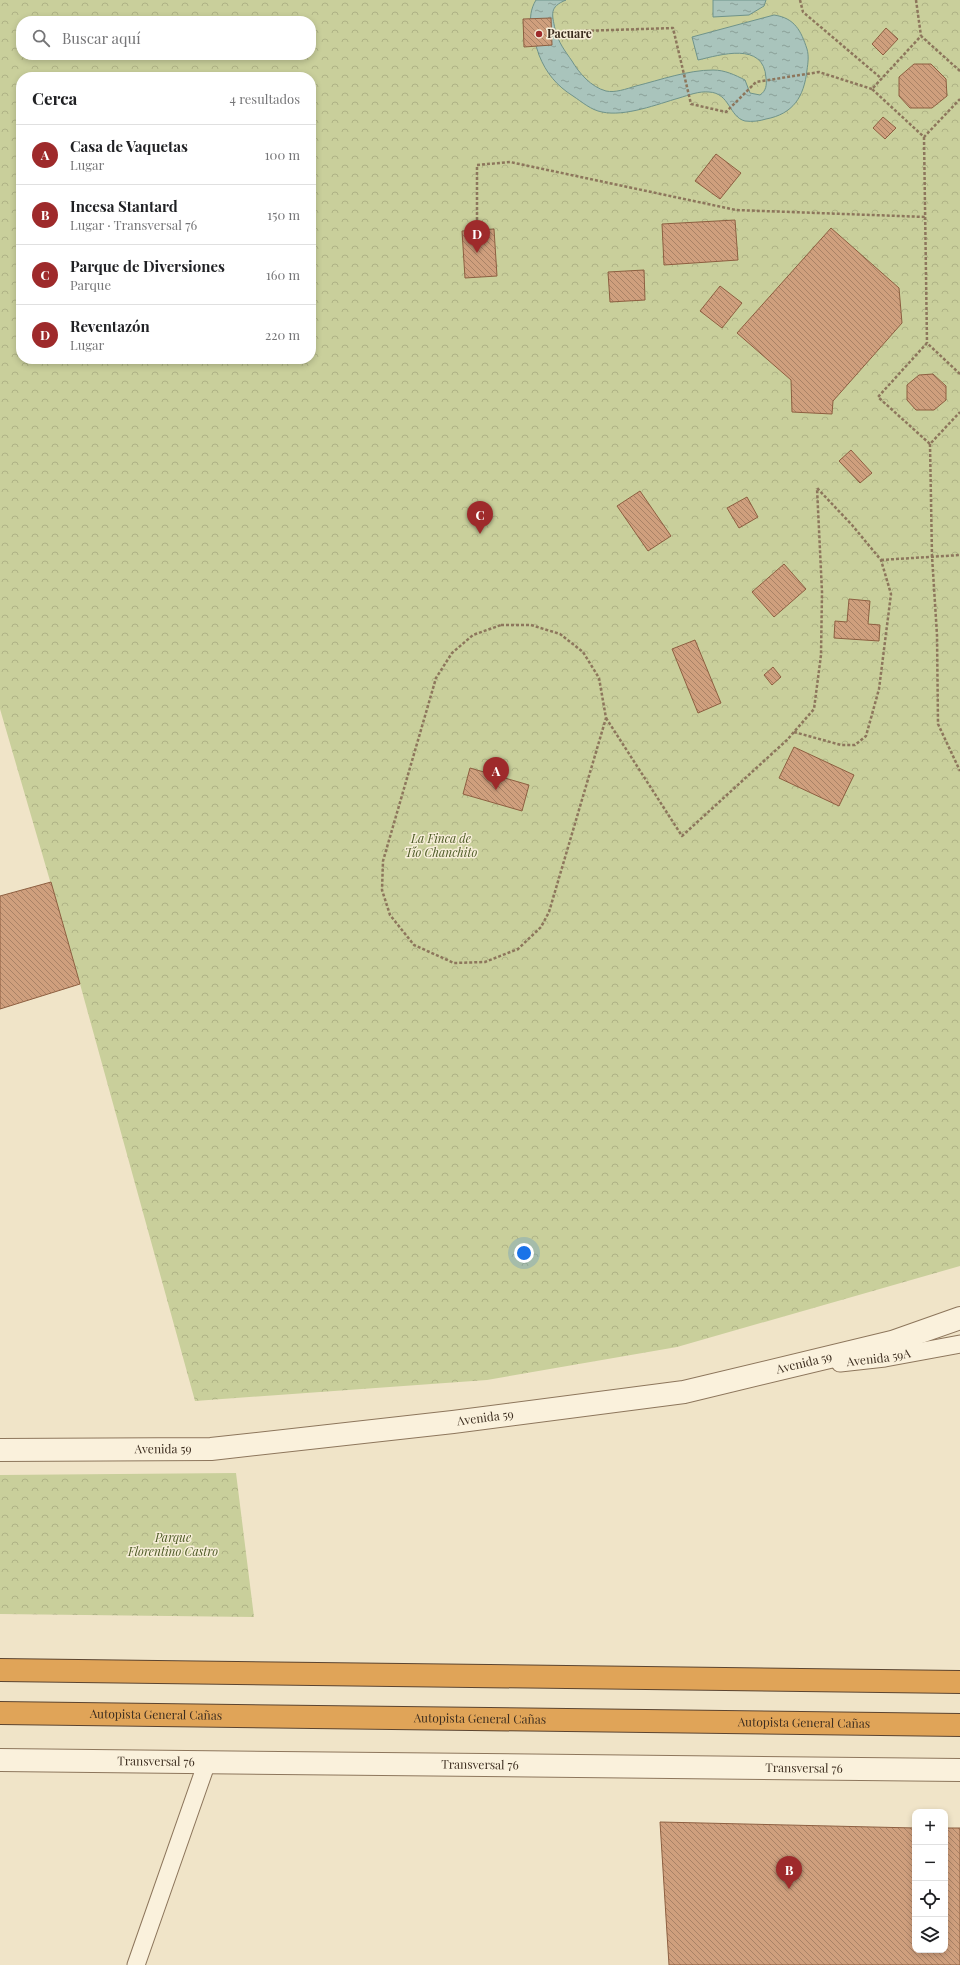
<!DOCTYPE html>
<html lang="es">
<head>
<meta charset="utf-8">
<style>
  :root { --surface:#fff; --page:#f6f6f6; --text:#202124; --muted:#757577; --line:#e0e0e0; --accent:#9e2a2b }
  body { margin:0; font-family:"Playfair Display",serif; background:var(--page); color:var(--text) }
  .controls { position:absolute; right:12px; bottom:12px; display:grid; overflow:hidden; border-radius:8px; box-shadow:0 2px 6px #0003 }
  .controls button { width:36px; height:36px; display:grid; place-items:center; padding:0; border:0; border-bottom:1px solid var(--line); background:var(--surface); color:var(--text); font:20px sans-serif }
  .you { position:absolute; left:524px; top:1253px; width:14px; height:14px; margin:-10px; border:3px solid #fff; border-radius:50%; background:#1a73e8; box-shadow:0 0 0 6px #1a73e833 }
  .badge { display:grid; place-items:center; width:26px; height:26px; border-radius:50%; background:var(--accent); color:#fff; font-size:13px; font-weight:700 }
  .pin { position:absolute; translate:-50% -33px; filter:drop-shadow(0 1px 2px #0008) }
  .pin::after { content:''; position:absolute; top:21px; width:14px; height:12px; background:inherit; clip-path:polygon(0 0,100% 0,50% 100%) }
  .list { margin:0; padding:0; list-style:none }
  h2 { display:flex; justify-content:space-between; align-items:center; height:52px; margin:0; padding:0 16px; font-size:17px }
  h2 small { font-size:13px; font-weight:400; color:var(--muted) }
  .list li { display:grid; grid-template-columns:26px 1fr auto; gap:12px; align-items:center; box-sizing:border-box; height:60px; padding:0 16px; border-top:1px solid var(--line) }
  .list b { display:block; font-size:15px; white-space:nowrap }
  .list p { margin:0; font-size:13px; white-space:nowrap; color:var(--muted) }
  .list em { font-size:13px; font-style:normal; color:var(--muted) }
  .icon { flex:none; width:22px; height:22px; fill:none; stroke:currentColor; stroke-width:2; stroke-linecap:round; stroke-linejoin:round }
  .map { position:relative; flex:none; width:960px; height:1965px; overflow:hidden }
  .search { position:absolute; background:var(--surface); box-shadow:0 2px 6px #0003; left:16px; top:16px; width:300px; height:44px; display:flex; align-items:center; gap:10px; box-sizing:border-box; padding:0 14px; border-radius:16px; color:var(--muted); font-size:15px }
  .panel { position:absolute; background:var(--surface); box-shadow:0 2px 6px #0003; left:16px; top:72px; width:300px; height:292px; border-radius:16px }
  .map>svg:first-child { display:block }
</style>
</head>
<body>
<div class="map">
<svg width="960" height="1965" viewBox="0 0 960 1965">
  <defs>
    <pattern id="forest-crowns" width="20" height="18" patternUnits="userSpaceOnUse"><rect width="20" height="18" fill="#c9cf9b"/><path d="M2 6a3 3 0 1 1 6 0M12 15a3 3 0 1 1 6 0" fill="none" stroke="#aeb285"/></pattern>
    <pattern id="water-ripples" width="26" height="14" patternUnits="userSpaceOnUse"><rect width="26" height="14" fill="#a9c4bc"/><path d="M2 4q2-2 4 0t4 0M15 11q2-2 4 0t4 0" fill="none" stroke="#8ba098"/></pattern>
    <pattern id="building-back-hatch" width="6" height="6" patternUnits="userSpaceOnUse"><rect width="6" height="6" fill="#cf9f7d"/><path d="M-1 5l2 2M0 0l6 6M5-1l2 2" fill="none" stroke="#a98266"/></pattern>
  </defs>
  <rect width="100%" height="100%" fill="#f0e4c8"/>
  <g fill="url(#forest-crowns)" fill-rule="evenodd">
    <path d="M0,0h960v1266l-283,81 -190,33 -292,21 -115,-417 -80,-275zM21,21h290v34h-290zM21,77h290v282h-290z"/>
    <path d="M236,1473l18,144 -254,-3v-139z"/>
  </g>
  <g fill="url(#water-ripples)" stroke="#6f938a">
    <path d="M536,0h30c-17,7 -14,14 -11,29 3,13 10,22 17,32 7,12 19,26 34,30 9,2 20,-2 30,-5 24,-6 52,-16 77,-16 12,0 22,5 32,10l5,13 10,2c6,-4 7,-10 6,-17 -2,-37 -46,-23 -68,-18l-6,-23 82,-22c21,3 27,16 33,34 2,7 1,14 0,21 -3,27 -14,44 -41,49 -6,2 -14,3 -21,2 -16,-4 -15,-28 -36,-29 -10,-1 -20,3 -30,6 -21,6 -54,19 -77,14 -11,-2 -20,-10 -29,-16 -16,-10 -27,-23 -34,-41 -6,-19 -14,-37 -3,-55z"/>
    <path d="M713,0h53l-2,6 -15,9 -36,2z"/>
  </g>
  <g fill="url(#building-back-hatch)" stroke="#8d5f41">
    <path d="M551,18l1,27 -28,2 -1,-28z"/>
    <path d="M886,28l12,11 -15,16 -11,-11z"/>
    <path d="M914,64h17l15,15 1,17 -15,12h-22l-11,-12v-19z"/>
    <path d="M883,117l13,11 -11,11 -12,-11z"/>
    <path d="M716,154l25,19 -21,26 -25,-18z"/>
    <path d="M735,220l3,40 -74,5 -2,-41z"/>
    <path d="M831,228l68,60 3,35 -69,78 -1,13 -40,-2 -1,-32 -54,-47z"/>
    <path d="M494,229l3,47 -32,2 -3,-47z"/>
    <path d="M644,270l1,30 -35,2 -2,-30z"/>
    <path d="M720,286l22,17 -20,25 -22,-17z"/>
    <path d="M933,374l13,12v14l-12,10h-18l-9,-10v-15l12,-10z"/>
    <path d="M851,450l21,23 -12,10 -21,-22z"/>
    <path d="M640,491l31,45 -23,15 -31,-45z"/>
    <path d="M747,497l11,20 -19,11 -12,-20z"/>
    <path d="M784,564l22,25 -32,28 -22,-25z"/>
    <path d="M849,599l21,2 -2,23 12,1 -1,16 -45,-3 1,-17 12,1z"/>
    <path d="M695,640l26,63 -23,10 -26,-64z"/>
    <path d="M773,667l8,10 -9,8 -8,-10z"/>
    <path d="M794,747l60,28 -15,31 -60,-28z"/>
    <path d="M470,768l59,17 -7,26 -59,-17z"/>
    <path d="M51,882l29,102 -80,25v-113z"/>
    <path d="M660,1822l255,6v122h30v-122h15v137h-291z"/>
  </g>
  <g fill="none" stroke-linecap="round" stroke-linejoin="round">
    <defs>
      <g id="lane">
        <path id="s1" d="M840,1363l45,-5 75,-14"/>
        <path d="M136,1965l71,-203"/>
      </g>
      <g id="street">
        <path id="s2" d="M0,1450l211,-1 242,-27 231,-30 208,-50 68,-24"/>
        <path id="s3" d="M0,1760l960,10"/>
      </g>
      <g id="highway">
        <path d="M0,1670l960,12"/>
        <path id="s4" d="M0,1713l960,12"/>
      </g>
    </defs>
    <use href="#lane" stroke="#8d765c" stroke-width="19"/>
    <use href="#street" stroke="#8d765c" stroke-width="24"/>
    <use href="#highway" stroke="#5b4430" stroke-width="24"/>
    <g stroke="#8d765c" stroke-width="2.5" stroke-dasharray="3 2" stroke-linecap="butt">
      <path d="M800,0l3,12 79,67"/>
      <path d="M916,0l5,36"/>
      <path d="M551,32l122,-4 18,76 35,8 30,-30 63,-10 53,17"/>
      <path d="M960,71l-39,-35 -49,53 52,48 36,-38"/>
      <path d="M924,137l3,206"/>
      <path d="M477,230v-65l33,-3 226,48 190,7"/>
      <path d="M960,374l-33,-31 -49,54 52,47 30,-32"/>
      <path d="M930,444l2,112 5,79 1,89 22,47"/>
      <path d="M881,560l79,-5"/>
      <path d="M501,625h30l29,9 23,18 16,26 7,40 -57,194 -8,15 -23,22 -33,13 -31,1 -40,-18 -24,-30 -8,-25 1,-29 53,-183 16,-25 21,-18z"/>
      <path d="M606,718l76,118 105,-96 27,-31 7,-54 1,-63 -5,-104"/>
      <path d="M794,732l47,13h14l11,-9 13,-47 12,-95 -10,-34 -29,-35 -35,-37"/>
    </g>
    <use href="#lane" stroke="#faf1dc" stroke-width="17"/>
    <use href="#street" stroke="#faf1dc" stroke-width="22"/>
    <use href="#highway" stroke="#e0a458" stroke-width="22"/>
  </g>
  <circle fill="#9e2a2b" stroke="#f7eed8" stroke-width="1.5" cx="539" cy="34" r="4"/>
  <g text-anchor="middle" stroke-width="3" stroke-linejoin="round" paint-order="stroke">
    <g font-size="12" font-weight="bold" fill="#3d2e20" stroke="#f7eed8" text-anchor="start">
      <text x="547" y="38">Pacuare</text>
    </g>
    <g font-size="12" font-style="italic" fill="#4d5a26" stroke="#f7eed8">
      <text x="441" y="843">La Finca de<tspan x="441" dy="14">Tío Chanchito</tspan></text>
      <text x="173" y="1542">Parque<tspan x="173" dy="14">Florentino Castro</tspan></text>
    </g>
    <g font-size="12" fill="#3d2e20" stroke="#f7eed8">
      <text dy="4" stroke="none"><textPath href="#s1" startOffset="39">Avenida 59A</textPath></text>
      <text dy="4" stroke="none"><textPath href="#s2" startOffset="811">Avenida 59</textPath></text>
      <text dy="4" stroke="none"><textPath href="#s2" startOffset="487">Avenida 59</textPath></text>
      <text dy="4" stroke="none"><textPath href="#s2" startOffset="163">Avenida 59</textPath></text>
      <text dy="4" stroke="none"><textPath href="#s4" startOffset="156">Autopista General Cañas</textPath></text>
      <text dy="4" stroke="none"><textPath href="#s4" startOffset="480">Autopista General Cañas</textPath></text>
      <text dy="4" stroke="none"><textPath href="#s4" startOffset="804">Autopista General Cañas</textPath></text>
      <text dy="4" stroke="none"><textPath href="#s3" startOffset="156">Transversal 76</textPath></text>
      <text dy="4" stroke="none"><textPath href="#s3" startOffset="480">Transversal 76</textPath></text>
      <text dy="4" stroke="none"><textPath href="#s3" startOffset="804">Transversal 76</textPath></text>
    </g>
  </g>
</svg>
<div class="controls">
<button>+</button>
<button>−</button>
<button><svg class="icon" aria-label="locate" viewBox="0 0 24 24"><circle cx="12" cy="12" r="6"/><path d="M12 2v4M12 18v4M2 12h4M18 12h4"/></svg></button>
<button><svg class="icon" aria-label="layers" viewBox="0 0 24 24"><path d="M12 4l9 5-9 5-9-5zM3 14l9 5 9-5"/></svg></button>
</div>
<div class="you"></div>
<div class="pin badge" style="left:496px;top:790px">A</div>
<div class="pin badge" style="left:789px;top:1889px">B</div>
<div class="pin badge" style="left:480px;top:534px">C</div>
<div class="pin badge" style="left:477px;top:253px">D</div>
<div class="search"><svg class="icon" aria-label="search" viewBox="0 0 24 24"><circle cx="10" cy="10" r="6"/><path d="M15 15l6 6"/></svg>Buscar aquí</div>
<section class="panel">
<h2>Cerca<small>4 resultados</small></h2>
<ul class="list">
<li><span class="badge">A</span><div><b>Casa de Vaquetas</b><p>Lugar</p></div><em>100 m</em></li>
<li><span class="badge">B</span><div><b>Incesa Stantard</b><p>Lugar · Transversal 76</p></div><em>150 m</em></li>
<li><span class="badge">C</span><div><b>Parque de Diversiones</b><p>Parque</p></div><em>160 m</em></li>
<li><span class="badge">D</span><div><b>Reventazón</b><p>Lugar</p></div><em>220 m</em></li>
</ul>
</section>
</div>
</body>
</html>
